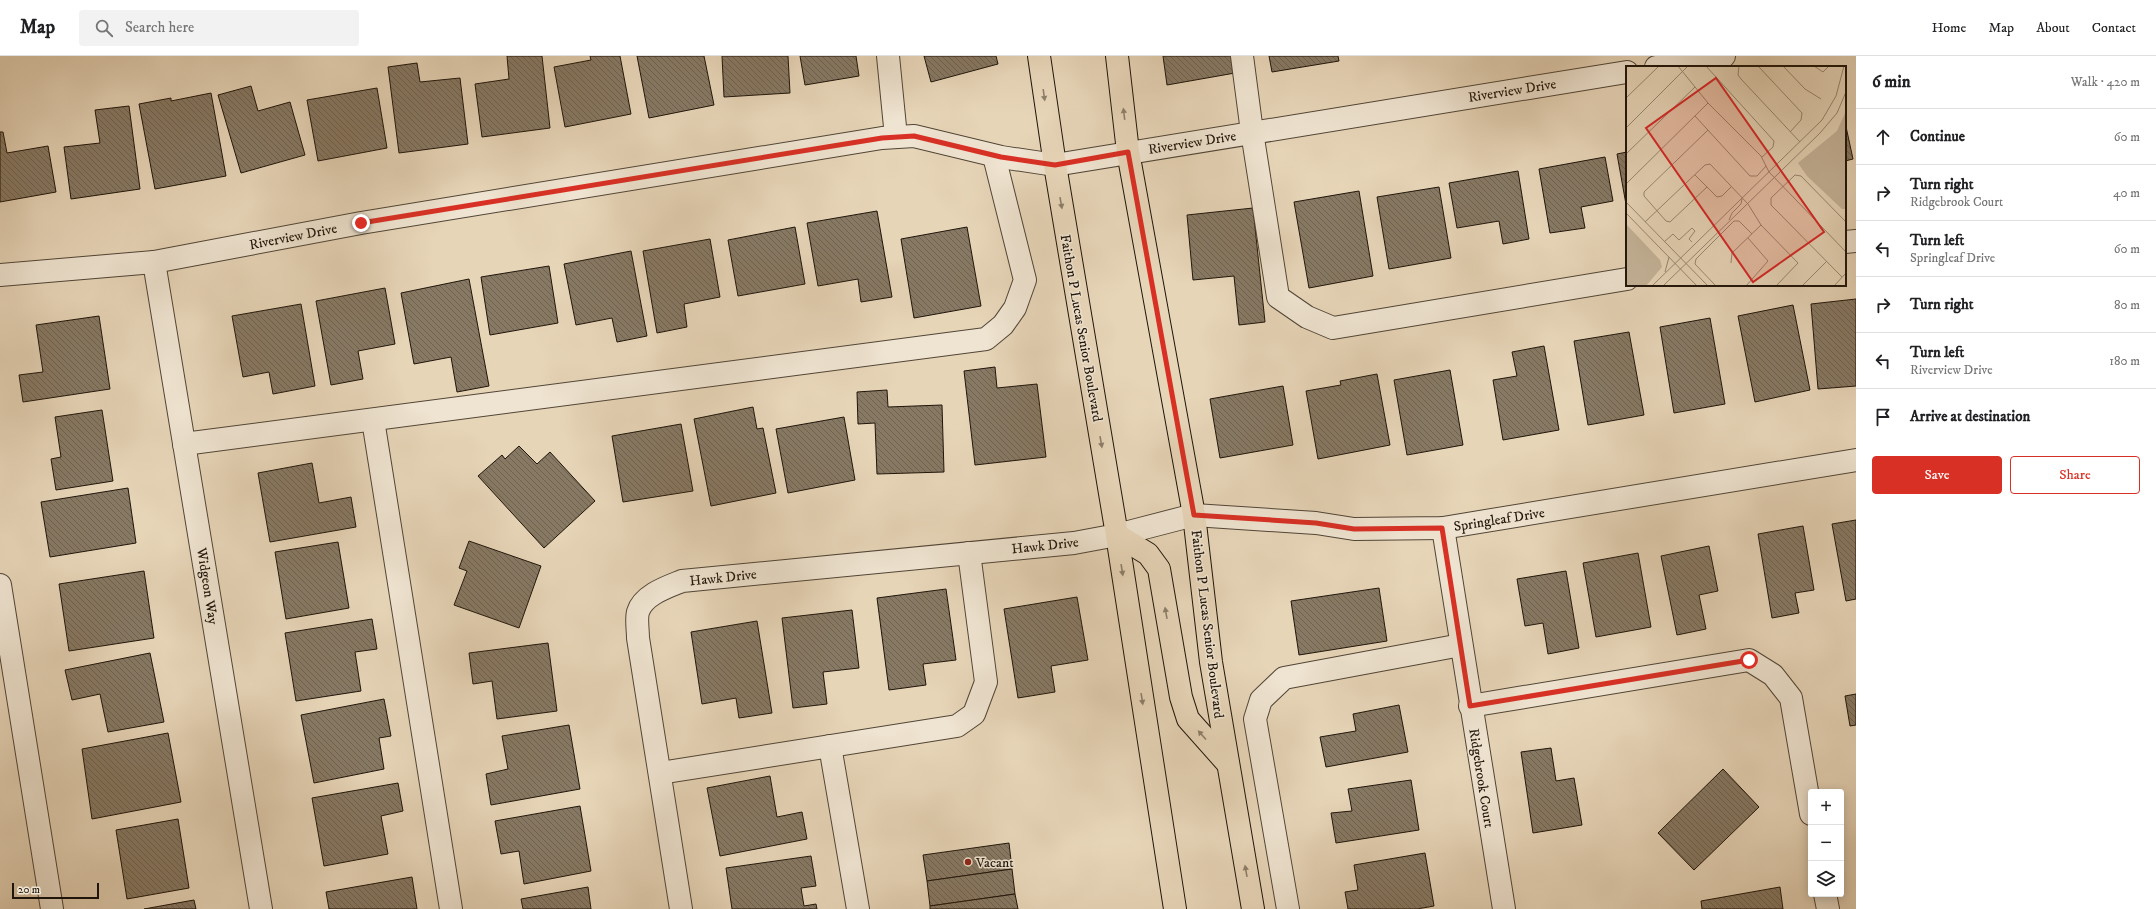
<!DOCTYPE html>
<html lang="en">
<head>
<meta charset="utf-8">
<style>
  :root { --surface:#fff; --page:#f2f2f2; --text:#202124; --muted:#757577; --line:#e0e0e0; --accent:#d93025 }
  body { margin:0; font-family:"IM FELL DW Pica",serif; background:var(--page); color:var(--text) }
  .controls { position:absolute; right:12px; bottom:12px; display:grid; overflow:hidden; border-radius:4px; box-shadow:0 2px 10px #0003 }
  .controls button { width:36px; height:36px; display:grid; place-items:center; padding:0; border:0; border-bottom:1px solid var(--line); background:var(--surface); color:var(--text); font:20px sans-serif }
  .scale { position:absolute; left:12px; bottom:10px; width:87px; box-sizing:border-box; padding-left:4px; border:2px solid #1f150a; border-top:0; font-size:11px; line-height:14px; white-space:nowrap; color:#1f150a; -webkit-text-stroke:3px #efe4d1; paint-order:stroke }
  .stop { position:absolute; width:12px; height:12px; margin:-9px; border:3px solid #d93025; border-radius:50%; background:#fff }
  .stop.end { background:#d93025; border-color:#fff; box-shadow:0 1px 4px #0008 }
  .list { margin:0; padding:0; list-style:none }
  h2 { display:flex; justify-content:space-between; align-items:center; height:52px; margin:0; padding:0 16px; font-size:17px }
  h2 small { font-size:13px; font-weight:400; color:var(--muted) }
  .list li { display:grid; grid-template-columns:26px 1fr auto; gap:12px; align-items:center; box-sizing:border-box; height:56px; padding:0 16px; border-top:1px solid var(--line) }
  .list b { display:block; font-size:15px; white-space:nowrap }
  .list p { margin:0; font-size:13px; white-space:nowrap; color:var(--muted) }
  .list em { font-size:13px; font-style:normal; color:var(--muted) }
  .actions { display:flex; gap:8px; padding:12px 16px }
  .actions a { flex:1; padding:9px 0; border:1px solid var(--accent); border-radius:4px; text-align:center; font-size:14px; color:var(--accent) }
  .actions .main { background:var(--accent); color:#fff }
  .icon { flex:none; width:22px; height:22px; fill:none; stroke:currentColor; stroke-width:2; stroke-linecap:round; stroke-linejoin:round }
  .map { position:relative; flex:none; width:1856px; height:853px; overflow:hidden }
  header { display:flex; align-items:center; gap:24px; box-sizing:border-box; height:56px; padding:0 20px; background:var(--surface); border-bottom:1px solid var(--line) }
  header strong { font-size:19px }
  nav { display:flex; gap:22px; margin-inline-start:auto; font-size:14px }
  .search { width:280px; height:36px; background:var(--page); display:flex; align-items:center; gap:10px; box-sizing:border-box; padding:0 14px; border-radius:4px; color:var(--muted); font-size:15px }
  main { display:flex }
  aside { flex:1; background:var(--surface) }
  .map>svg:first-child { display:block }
</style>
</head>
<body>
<header>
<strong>Map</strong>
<div class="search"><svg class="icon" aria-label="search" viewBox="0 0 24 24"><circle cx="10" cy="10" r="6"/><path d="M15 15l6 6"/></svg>Search here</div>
<nav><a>Home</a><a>Map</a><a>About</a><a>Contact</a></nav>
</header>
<main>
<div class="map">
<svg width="1856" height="853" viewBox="0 0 1856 853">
  <defs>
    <pattern id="building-back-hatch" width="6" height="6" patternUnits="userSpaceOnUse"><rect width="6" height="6" fill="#877964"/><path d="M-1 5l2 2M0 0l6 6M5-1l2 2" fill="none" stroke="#6e6251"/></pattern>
  </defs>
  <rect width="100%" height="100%" fill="#e7d5b8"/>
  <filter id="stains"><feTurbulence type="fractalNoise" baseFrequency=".005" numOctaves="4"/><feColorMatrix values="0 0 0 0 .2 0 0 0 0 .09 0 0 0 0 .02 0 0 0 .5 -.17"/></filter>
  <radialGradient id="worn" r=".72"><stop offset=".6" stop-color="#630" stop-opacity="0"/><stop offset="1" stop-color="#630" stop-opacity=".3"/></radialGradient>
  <g fill="url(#building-back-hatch)" stroke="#1f150a">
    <path d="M507,0h35l8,72 -68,9 -7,-53 34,-5z"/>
    <path d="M590,0h30l11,58 -66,13 -11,-60 37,-7z"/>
    <path d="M637,0h67l10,49 -65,13z"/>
    <path d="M722,0h66l2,37 -66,4z"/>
    <path d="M800,0h56l3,20 -54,9z"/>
    <path d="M924,0h72l2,8 -67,18z"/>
    <path d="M1163,0h69l3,17 -68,12z"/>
    <path d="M1269,0h69l1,5 -67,11z"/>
    <path d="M417,7l3,19 40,-4 8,66 -69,9 -11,-86z"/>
    <path d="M251,30l7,25 32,-9 15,53 -64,18 -23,-78z"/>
    <path d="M377,32l10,60 -69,13 -11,-61z"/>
    <path d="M211,37l15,83 -71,13 -16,-85 32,-6v3z"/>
    <path d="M129,50l11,83 -69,10 -7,-52 36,-4 -5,-33z"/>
    <path d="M1845,66l8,37 -8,2z"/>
    <path d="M0,76h3l4,21 41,-7 8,46 -56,10z"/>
    <path d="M1627,96v58l-10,-56z"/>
    <path d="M1605,101l8,44 -32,6 4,21 -35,5 -11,-64z"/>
    <path d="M1518,115l11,68 -26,5 -4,-23 -42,7 -8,-45z"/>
    <path d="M1439,131l12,71 -62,11 -12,-72z"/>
    <path d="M1359,135l14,85 -64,12 -15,-86z"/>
    <path d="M1253,152l12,114 -26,3 -5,-49 -41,4 -6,-65z"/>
    <path d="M877,155l15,86 -31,5 -3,-23 -40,7 -11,-63z"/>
    <path d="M795,171l10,57 -67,12 -10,-56z"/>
    <path d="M967,171l14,79 -67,12 -13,-79z"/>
    <path d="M710,183l10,58 -36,7 3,23 -30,6 -14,-82z"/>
    <path d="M631,195l16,85 -30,6 -5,-24 -36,7 -12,-61z"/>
    <path d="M549,210l9,57 -68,12 -9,-58z"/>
    <path d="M469,223l20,107 -32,6 -6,-35 -37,7 -13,-71z"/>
    <path d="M385,232l10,56 -37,7 5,28 -32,6 -15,-84z"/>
    <path d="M1856,243v87l-38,3 -7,-85z"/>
    <path d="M301,248l14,82 -42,8 -4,-22 -26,5 -11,-61z"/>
    <path d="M1793,249l17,85 -55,12 -17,-86z"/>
    <path d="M99,260l11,73 -87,13 -4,-27 24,-3 -7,-47z"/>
    <path d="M1710,262l15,86 -51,9 -14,-86z"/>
    <path d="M1629,276l15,83 -56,10 -14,-84z"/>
    <path d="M1544,290l15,84 -56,10 -10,-60 24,-4 -5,-24z"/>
    <path d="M995,311l2,21 40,-4 9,73 -71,8 -11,-94z"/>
    <path d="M1450,314l13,75 -56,10 -13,-75z"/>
    <path d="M1377,318l13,71 -72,14 -12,-68 35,-6 -1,-4z"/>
    <path d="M1283,330l10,59 -73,13 -10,-59z"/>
    <path d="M887,334l1,17 54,-2 2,67 -67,2 -2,-51 -17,1 -1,-32z"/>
    <path d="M753,351l4,22 6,-1 13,65 -65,13 -17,-87z"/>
    <path d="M102,354l11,71 -57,9 -5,-31 10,-2 -6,-40z"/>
    <path d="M844,361l11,63 -67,13 -12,-64z"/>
    <path d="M681,368l12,67 -70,11 -11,-66z"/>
    <path d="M519,390l18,18 13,-12 45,49 -51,47 -66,-72 24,-21 3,4z"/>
    <path d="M312,407l7,40 32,-6 5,30 -86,15 -12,-69z"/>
    <path d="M128,432l8,55 -86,14 -9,-55z"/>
    <path d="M1856,464v79l-10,2 -14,-77z"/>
    <path d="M1803,470l11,64 -19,3 4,20 -27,5 -14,-84z"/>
    <path d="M469,485l72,25 -22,62 -65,-23 13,-34 -8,-3z"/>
    <path d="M338,486l11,66 -63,11 -11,-67z"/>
    <path d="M1709,490l9,45 -19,4 7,34 -29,6 -16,-79z"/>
    <path d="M1638,497l13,74 -55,10 -13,-74z"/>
    <path d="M144,515l10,67 -85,13 -10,-67z"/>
    <path d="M1566,515l13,77 -31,6 -5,-31 -18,3 -8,-47z"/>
    <path d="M1379,532l8,53 -88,14 -8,-54z"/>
    <path d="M946,533l10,71 -33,4 3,21 -37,5 -12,-92z"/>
    <path d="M1077,541l11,63 -37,6 4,26 -37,6 -14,-89z"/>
    <path d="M852,554l7,58 -36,4 4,32 -34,4 -11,-90z"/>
    <path d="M372,563l5,30 -22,3 6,39 -65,10 -11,-68z"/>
    <path d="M757,565l15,92 -33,5 -3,-20 -34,6 -11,-72z"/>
    <path d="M548,587l9,68 -60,8 -5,-38 -19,3 -4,-31z"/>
    <path d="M150,597l14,69 -56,10 -8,-38 -28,6 -7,-30z"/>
    <path d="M1856,638v31l-6,1 -5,-30z"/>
    <path d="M384,643l7,37 -12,2 5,31 -70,14 -13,-68z"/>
    <path d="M1399,649l9,47 -82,15 -6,-30 36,-6 -3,-17z"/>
    <path d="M569,669l11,64 -89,16 -5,-31 22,-5 -6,-33z"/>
    <path d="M168,677l13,69 -89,17 -10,-70z"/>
    <path d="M1551,692l5,33 18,-3 8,47 -49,8 -12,-81z"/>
    <path d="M1723,713l36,38 -65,63 -36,-37z"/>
    <path d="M770,720l7,41 25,-5 5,27 -87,17 -13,-68z"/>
    <path d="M1411,724l8,50 -83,13 -5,-30 21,-2 -4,-22z"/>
    <path d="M398,727l5,28 -22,5 7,38 -64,12 -12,-68z"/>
    <path d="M580,750l11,65 -67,13 -5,-33 -18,3 -6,-33z"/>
    <path d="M178,763l11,69 -62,11 -11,-69z"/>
    <path d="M1009,787l3,26 -85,12 -4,-26z"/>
    <path d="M1425,797l9,53 -17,3h-69l-3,-17 13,-2 -4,-25z"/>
    <path d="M811,800l5,30 -15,2 3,18 12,-2 1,5h-85l-6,-41z"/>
    <path d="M1012,813l3,25 -85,12 -3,-25z"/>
    <path d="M412,821l5,32h-88l-3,-17z"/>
    <path d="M588,831l3,22h-68l-2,-10z"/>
    <path d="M1780,831l3,22h-81l-1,-8z"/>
    <path d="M1015,838l3,15h-88v-3z"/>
    <path d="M194,844l2,9h-52z"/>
  </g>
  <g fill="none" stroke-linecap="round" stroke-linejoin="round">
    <defs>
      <g id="minor">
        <path d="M888,0l8,81"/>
        <path d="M1242,0l10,76 26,165 29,20 26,11 294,-49"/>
        <path d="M1656,11l68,-11"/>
        <path d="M1845,186l11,-1"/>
        <path d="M154,206l107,647"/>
        <path d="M0,219l154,-13 207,-39 521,-85 32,-2 87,21 54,8 572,-93"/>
        <path d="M373,364l78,489"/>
        <path d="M184,388l802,-105 17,-14 12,-17 10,-28 -31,-124"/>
        <path d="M1443,472l61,381"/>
        <path d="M0,529l52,324"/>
        <path d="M1470,650l279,-46 24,15 18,23 20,116"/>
        <path d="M830,690l28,163"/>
        <path d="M660,717l297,-47 17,-12 12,-32 -17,-129"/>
        <path d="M1825,838l3,15"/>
        <path d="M681,853l-43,-271c0,-8 -2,-19 0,-26 5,-17 29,-25 44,-31l392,-38 43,-8 77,-20 122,8 38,6 89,-1 413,-68"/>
        <path d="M1288,853l-33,-190 6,-19 23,-22 177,-33"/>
      </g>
      <g id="major">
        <path d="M1039,0l16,109 62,370 58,374"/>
        <path d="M1117,0l11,96 66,363 17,147 42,247"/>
        <path d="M1117,479l31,19 11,15 22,128 7,22 40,45"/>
      </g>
    </defs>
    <use href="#minor" stroke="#514536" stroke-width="24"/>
    <use href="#major" stroke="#1f150a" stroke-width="24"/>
    <use href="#minor" stroke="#efe4d1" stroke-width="22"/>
    <use href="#major" stroke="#e7d5b8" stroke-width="22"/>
  </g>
  <defs><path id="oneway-solid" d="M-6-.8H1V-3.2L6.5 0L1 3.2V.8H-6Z"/></defs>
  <g fill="#8d7f6a">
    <use href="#oneway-solid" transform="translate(1044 39) rotate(82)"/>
    <use href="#oneway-solid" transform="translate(1124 58) rotate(-97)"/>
    <use href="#oneway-solid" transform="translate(1061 147) rotate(80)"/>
    <use href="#oneway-solid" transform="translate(1101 386) rotate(80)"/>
    <use href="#oneway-solid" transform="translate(1122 514) rotate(81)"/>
    <use href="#oneway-solid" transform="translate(1166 557) rotate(-100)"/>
    <use href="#oneway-solid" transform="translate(1142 643) rotate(81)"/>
    <use href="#oneway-solid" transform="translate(1202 679) rotate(-132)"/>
    <use href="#oneway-solid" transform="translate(1246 815) rotate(-100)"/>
  </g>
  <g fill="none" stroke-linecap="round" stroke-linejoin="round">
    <path stroke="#d93025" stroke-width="5" d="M361,167l521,-85 32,-2 87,21 54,8 73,-13 66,363 122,8 38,6 88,-1 28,178 279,-46"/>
  </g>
  <circle fill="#8f2418" stroke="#efe4d1" stroke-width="1.5" cx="968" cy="806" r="4"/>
  <g text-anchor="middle" stroke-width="3" stroke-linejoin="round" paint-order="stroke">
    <g font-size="14" fill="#1f150a" stroke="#efe4d1">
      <text transform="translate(1512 34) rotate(-9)" y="5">Riverview Drive</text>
      <text transform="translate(1192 86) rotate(-9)" y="5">Riverview Drive</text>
      <text transform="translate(293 180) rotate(-11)" y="5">Riverview Drive</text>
      <text transform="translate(1082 272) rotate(80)" y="5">Faithon P Lucas Senior Boulevard</text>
      <text transform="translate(1499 463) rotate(-9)" y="5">Springleaf Drive</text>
      <text transform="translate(1045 489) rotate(-6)" y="5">Hawk Drive</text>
      <text transform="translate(723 521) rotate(-6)" y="5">Hawk Drive</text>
      <text transform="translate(208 530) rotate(81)" y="5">Widgeon Way</text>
      <text transform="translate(1208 568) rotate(83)" y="5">Faithon P Lucas Senior Boulevard</text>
      <text transform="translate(1482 722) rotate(81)" y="5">Ridgebrook Court</text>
    </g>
    <g font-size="14" fill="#1f150a" stroke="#efe4d1" text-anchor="start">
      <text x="976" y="811">Vacant</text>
    </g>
  </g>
  <g transform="translate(1626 10)">
    <rect width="220" height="220" fill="#e7d5b8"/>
    <path d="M0,158l34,36 2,7 -16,19h-20z" fill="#c5b49a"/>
    <path d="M220,45v98h-4l-35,-33 -9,-13 39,-32z" fill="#c5b49a"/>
    <path fill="none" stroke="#978872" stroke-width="1" d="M52,0l30,37 53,53 8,16 77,80M80,0l68,75 -1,6 -11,10M113,0l-1,9 3,4 59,63M132,0l44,47 -1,7 -11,12M157,0l22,23 16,10M188,0l9,6 6,-6M0,32l33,-32M69,50l55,60h7l9,-10M0,62l62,-62M0,88l69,-67M69,109l22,22 5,-1 9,-9M0,118l82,-81M81,121l-37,35 -4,-1 -22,-25v-4l64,-62M0,136l82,84M0,147l71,73M103,154l3,-7 9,-9 1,-5M19,156l60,-57 5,-1 38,40 13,21 37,38 -22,23M38,176l9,-8 6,6 13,-12 3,3 -6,8 3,3M105,197l1,-10 29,-28M39,206l4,-15M216,211l-71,-72v-7l24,-23 6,1 45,46M26,220l170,-166 14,-24 8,-30M37,220l157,-153 17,-20 9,-21M90,220l-21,-22 1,-5 38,-38h5l13,13M120,220l22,-25 -20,-23M176,220l25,-25M208,220l12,-13"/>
    <path fill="#d62828" fill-opacity="0.15" stroke="#d62828" stroke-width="2" d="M90,12l108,154 -71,50 -107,-154z"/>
    <rect width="220" height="220" fill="none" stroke="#1f150a" stroke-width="2"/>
  </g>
  <rect width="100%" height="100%" filter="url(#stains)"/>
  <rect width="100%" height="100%" fill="url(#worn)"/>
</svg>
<div class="controls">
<button>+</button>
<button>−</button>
<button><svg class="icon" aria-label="layers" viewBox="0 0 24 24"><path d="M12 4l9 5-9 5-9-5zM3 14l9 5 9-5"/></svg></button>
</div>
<div class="scale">20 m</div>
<div class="stop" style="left:1749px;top:604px"></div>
<div class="stop end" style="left:361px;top:167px"></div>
</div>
<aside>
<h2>6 min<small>Walk · 420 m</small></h2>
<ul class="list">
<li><svg class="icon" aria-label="ahead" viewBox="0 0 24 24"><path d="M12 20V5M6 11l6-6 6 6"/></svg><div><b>Continue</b></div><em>60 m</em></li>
<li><svg class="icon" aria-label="right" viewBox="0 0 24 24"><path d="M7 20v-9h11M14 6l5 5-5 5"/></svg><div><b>Turn right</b><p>Ridgebrook Court</p></div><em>40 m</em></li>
<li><svg class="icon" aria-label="left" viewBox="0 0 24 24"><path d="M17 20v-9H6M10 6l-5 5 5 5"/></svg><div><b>Turn left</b><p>Springleaf Drive</p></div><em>60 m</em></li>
<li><svg class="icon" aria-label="right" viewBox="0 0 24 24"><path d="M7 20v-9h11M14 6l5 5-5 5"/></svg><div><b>Turn right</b></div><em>80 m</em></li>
<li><svg class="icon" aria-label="left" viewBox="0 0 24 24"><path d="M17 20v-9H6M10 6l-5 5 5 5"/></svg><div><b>Turn left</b><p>Riverview Drive</p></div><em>180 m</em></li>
<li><svg class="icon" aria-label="arrive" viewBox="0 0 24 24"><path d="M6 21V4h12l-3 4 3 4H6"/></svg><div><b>Arrive at destination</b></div></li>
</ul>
<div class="actions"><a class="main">Save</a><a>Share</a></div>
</aside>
</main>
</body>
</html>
